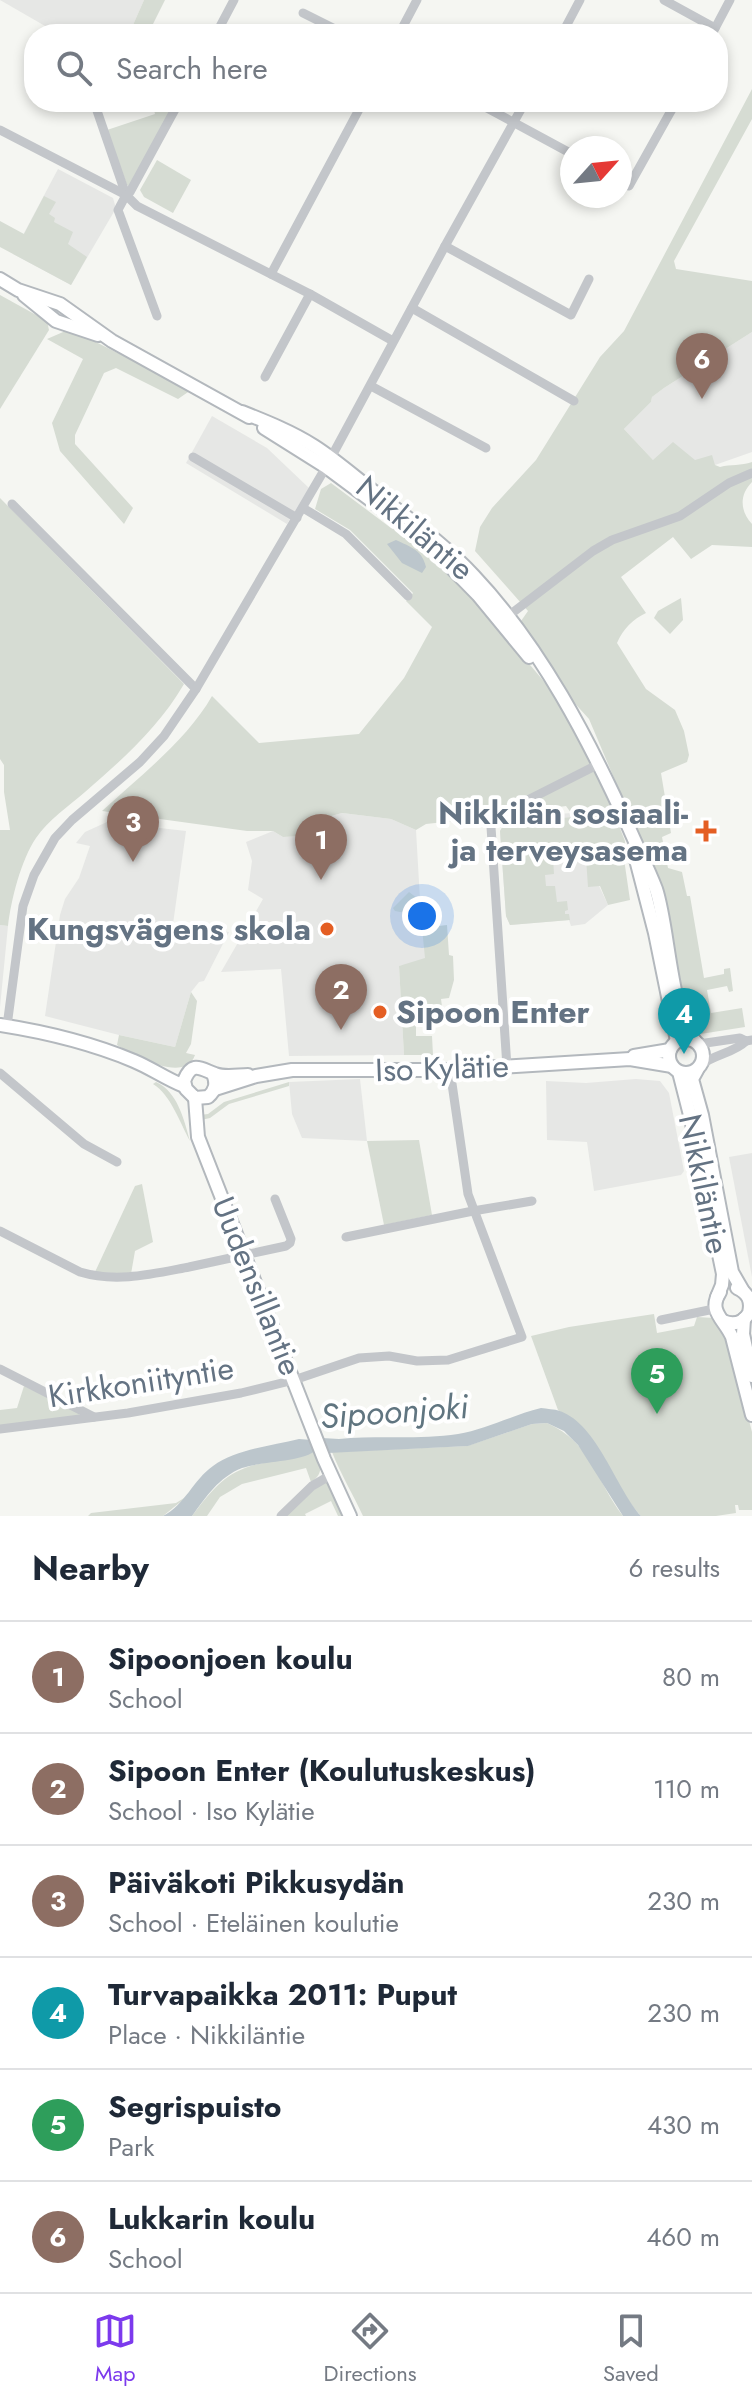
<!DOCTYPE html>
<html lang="en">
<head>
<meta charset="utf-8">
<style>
  :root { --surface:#fff; --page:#f6f6f7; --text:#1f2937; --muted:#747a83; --line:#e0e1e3; --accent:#7c3aed }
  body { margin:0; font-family:Jost,sans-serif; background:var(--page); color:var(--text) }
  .compass { position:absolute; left:560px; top:136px; width:72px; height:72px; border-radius:50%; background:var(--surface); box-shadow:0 4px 12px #0003; rotate:63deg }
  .you { position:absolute; left:422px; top:916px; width:28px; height:28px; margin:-20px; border:6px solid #fff; border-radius:50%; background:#1a73e8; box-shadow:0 0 0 12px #1a73e833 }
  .badge { display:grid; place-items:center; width:52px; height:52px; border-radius:50%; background:var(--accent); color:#fff; font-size:26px; font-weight:700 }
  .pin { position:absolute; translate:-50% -66px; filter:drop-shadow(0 2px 4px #0008) }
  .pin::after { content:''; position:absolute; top:42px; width:28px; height:24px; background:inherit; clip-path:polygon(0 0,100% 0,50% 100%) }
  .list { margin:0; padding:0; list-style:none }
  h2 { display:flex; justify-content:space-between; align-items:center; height:104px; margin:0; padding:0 32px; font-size:34px }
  h2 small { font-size:26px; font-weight:400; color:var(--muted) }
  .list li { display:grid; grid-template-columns:52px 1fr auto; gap:24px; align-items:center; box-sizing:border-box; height:112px; padding:0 32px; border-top:2px solid var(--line) }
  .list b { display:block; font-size:30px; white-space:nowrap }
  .list p { margin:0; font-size:26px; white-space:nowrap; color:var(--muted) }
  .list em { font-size:26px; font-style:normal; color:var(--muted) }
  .icon { flex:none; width:44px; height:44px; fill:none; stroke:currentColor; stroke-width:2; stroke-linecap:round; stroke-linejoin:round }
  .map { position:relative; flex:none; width:752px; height:1516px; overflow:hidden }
  .search { position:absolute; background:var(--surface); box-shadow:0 4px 12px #0003; left:24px; right:24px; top:24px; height:88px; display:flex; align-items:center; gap:20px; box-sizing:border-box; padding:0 28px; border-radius:32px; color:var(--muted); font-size:30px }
  .sheet { height:776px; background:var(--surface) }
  nav { display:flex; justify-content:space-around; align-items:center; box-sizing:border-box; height:112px; border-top:2px solid var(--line); background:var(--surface); font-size:22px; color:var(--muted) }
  nav a { display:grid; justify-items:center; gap:4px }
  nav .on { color:var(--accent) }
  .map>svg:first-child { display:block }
</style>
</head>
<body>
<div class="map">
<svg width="752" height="1516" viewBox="0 0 752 1516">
  <rect width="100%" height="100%" fill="#f5f6f2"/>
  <g fill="#e6e7e5">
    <path d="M0,0h144l-15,34h-70z"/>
    <path d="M58,169l55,29 2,7v5l-44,75 -58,-31z"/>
    <path d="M752,332v120l-37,13 -20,-5h-42l-29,-31 27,-27 1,-5 12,-9z"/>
    <path d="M212,416l55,32 42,40 -22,36 -101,-61z"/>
    <path d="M342,813l49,6 25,11 5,87 7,1 4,43 -33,5 5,89 -115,1 -8,-87 -60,3 42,-73 -15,-9 4,-29 -6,-19 27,-11 10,6 18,-1 16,-16z"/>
    <path d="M571,813l3,4 3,42 9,-1 22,47 -23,19 -14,2 -2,-6 -59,5 -4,-9 -6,-85 6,-10 5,-3z"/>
    <path d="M107,822l79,9 -13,93 56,8 -25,49 -5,1 -8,10 -16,55 -56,-12 -74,-19 15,-101 5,-16 14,-21 11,-32 -14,-3 9,-11z"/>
    <path d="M0,925l8,1 -8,81z"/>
    <path d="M360,1079l7,62 -65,-3 -10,-24 -3,-32z"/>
    <path d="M636,1079l24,2 9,12 15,78 -3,4 -87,16 -7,-49 -40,-2 -1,-59 40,2z"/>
    <path d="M752,1153v124l-23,-120z"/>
  </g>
  <g fill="#d6dcd3">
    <path d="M144,0h21l-17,34h-19z"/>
    <path d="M752,89v30l-78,142 2,8 76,12v51l-88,56 -12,9 -1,5 -27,27 29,31 20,-18 22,18 17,-5 3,10 5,2c11,-3 21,-1 32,-5v20c-13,13 -12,29 0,42v23l-40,-2 -21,14 -18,-22 -52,40 25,36c-13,6 -23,16 -29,30l29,46 29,21 9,21 5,24 -2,7 -26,11 10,60 -9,4 6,31 14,4 5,24h3l14,82 20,-4v-5l6,-1 3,23 -4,1 -2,-6 -20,4 4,23 31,-5 3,19 -51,8 -7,-13 -34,-152 -64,-151 -19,-21 -49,-77 7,-10 -53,-60 5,-24 12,-19 44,-48 64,-103 24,-26z"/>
    <path d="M152,102h23l-44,86 -4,-3 -20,-55 48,-16z"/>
    <path d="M157,160l34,20 -18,33 -29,-16 -4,-7z"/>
    <path d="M44,196l12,6 -7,12 6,4 -1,4 19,10 -5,12 19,13 -16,28 -71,-38v-26l24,13z"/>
    <path d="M0,295l47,26 2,9 -49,79z"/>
    <path d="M70,329l121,61 -13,9 -62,-31 -12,5 -29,62v9l58,64 -9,16 -64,-73 -8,-28 31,-64 -36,-20z"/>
    <path d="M331,483l60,45 22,10 39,37 36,40 64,76 52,97 21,53 -1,18 6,41 -22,5 -8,-19 -12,1 -2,-29 -9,1 -1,-10 -10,1 -3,-2 1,9 -11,1 1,16 -9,1 1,11h9l2,16 10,-1 1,9 -3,1v3h4l1,6 -60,5 -4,-9 -6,-85 6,-10 5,-3 2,4 61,-5 -8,-11 -69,10 -14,7 -10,1 -1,-5 -46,5 -10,6 -25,-11 -49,-6 -25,7 -10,19 -6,-3 -18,1 -10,-6h-26l-145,-20c37,-34 85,-71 110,-115l47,47 100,-9 45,-56 28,-51 -26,-26 7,-8 -63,-63 -35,-21 6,-20z"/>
    <path d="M0,498l184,186c-25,43 -61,75 -99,108 -16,14 -37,28 -49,46 -15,22 -25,62 -28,88l-8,-1v-95h10l-6,-38v-27l-4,-6z"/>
    <path d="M681,598l2,22 -13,14 -16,-16 4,-7z"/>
    <path d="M409,892l8,6 -2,6 3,6 -3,5 -20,-4 -2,-3z"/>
    <path d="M447,925l2,30 4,1 1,24 -5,18 -8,1 2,15 -27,3v19h16l1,19h-29l-5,-89 26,-8 -3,-30z"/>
    <path d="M191,992l6,9 -6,43 -5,9 9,2c-10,29 -60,1 -78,-10l2,-10 56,12z"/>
    <path d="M156,1082c22,10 28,38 34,59 -10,-18 -19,-46 -37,-57z"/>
    <path d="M289,1082v4l-60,18 -19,14 -9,2 -1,-5 8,-1 16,-12z"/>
    <path d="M419,1140l13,75 -48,10 -17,-84z"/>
    <path d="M142,1184l11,58 -18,9 -4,23 -36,-2 40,-86z"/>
    <path d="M654,1314l3,19 37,-7 3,-9 17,1 11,10 27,104v78h-13l-1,-5h-3l1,8 -20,3h-75c-31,-34 -41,-82 -83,-106l-27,-74 38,-9z"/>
    <path d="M24,1386l55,26 1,5 -80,9v-16l17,-2z"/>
    <path d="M547,1423c45,20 49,58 76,93h-260c-10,-22 -22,-41 -31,-64l135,-6 65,-22z"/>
    <path d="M316,1450c4,14 9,23 -5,32l-5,-14 -64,16 -22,13 -13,19h-15c26,-34 38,-48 81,-55 16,-3 28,-3 43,-11z"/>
    <path d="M325,1481l5,4 15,31h-7l-7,-15 -26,13 1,2h-25z"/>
    <path d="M189,1495l-26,21h-75l3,-3 85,-10z"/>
  </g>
  <g fill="#bcc6cc">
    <path d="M396,540c15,7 26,10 30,27l-4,6 -20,-10 -15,-19z"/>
    <path d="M541,1408c6,1 13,1 19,3 38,14 55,76 81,105h-18l-45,-71 -14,-14 -17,-8 -15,1 -64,22 -140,7 -6,-15 17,1c39,-4 81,1 119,-5 28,-5 55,-19 83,-26z"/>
    <path d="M299,1439l13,1 4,10c-12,12 -54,11 -74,18 -23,9 -36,29 -50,48h-29c22,-11 30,-36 50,-50 23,-17 58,-20 86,-27z"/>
  </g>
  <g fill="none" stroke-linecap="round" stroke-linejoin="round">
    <defs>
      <g id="secondary">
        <path d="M0,279l18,11 42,14 52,37 137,76"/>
        <path d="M24,295l32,26 42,14"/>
        <path d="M242,412c25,10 50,20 72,34 22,14 42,32 63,48 33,26 68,51 97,82 67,71 115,164 155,252 9,21 19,40 27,61 13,39 14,124 39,152"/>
        <path d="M264,428l62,39 58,43"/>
        <path d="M430,546l48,49 51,62"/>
        <path d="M634,852l21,81 22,108"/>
        <path d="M0,1025c45,7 91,18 134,36 17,7 32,18 50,25"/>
        <circle cx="686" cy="1056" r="17"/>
        <path d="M634,1056l36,-6"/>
        <path d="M697,1070l-5,9 10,36 30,157 11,19"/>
        <path d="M679,1072l12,47 32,155 -1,11 -5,12"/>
        <path d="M213,1074c4,9 3,16 -5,23l-13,1 -9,-9 -2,-8c8,-21 17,-12 31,-7 10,4 23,1 33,1"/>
        <path d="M215,1089l41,-13 36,-6h158l180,-11 42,7"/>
        <path d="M195,1098l3,39 126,322 26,57"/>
        <path d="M720,1292c-13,19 5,28 12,45l20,78"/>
        <path d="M744,1319l-1,15 9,42"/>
        <path d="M723,1321c11,5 20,2 26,-8 3,-12 -1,-20 -12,-25"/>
      </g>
    </defs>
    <use href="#secondary" stroke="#b3b8bd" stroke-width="16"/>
    <g stroke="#c3c6ca" stroke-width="9">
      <path d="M664,0l51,28"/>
      <path d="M303,13l42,21"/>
      <path d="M70,32l1,2"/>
      <path d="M216,34l18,-34"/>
      <path d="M399,34l18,-34"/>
      <path d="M562,34l18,-34"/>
      <path d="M712,34l18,-34"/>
      <path d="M94,102l32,93"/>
      <path d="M476,102l96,52"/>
      <path d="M0,130l126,65 11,11 173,88 83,47"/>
      <path d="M620,181l9,5 47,-84"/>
      <path d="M445,246l126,69 18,-36"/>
      <path d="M271,274l92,-172"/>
      <path d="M412,308l162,93"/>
      <path d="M157,316l-39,-106 8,-15 4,-3 49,-90"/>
      <path d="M265,377l45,-83"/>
      <path d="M371,386l115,62"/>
      <path d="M193,457l104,61"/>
      <path d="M12,504l184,185"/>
      <path d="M303,508l43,26 62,62"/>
      <path d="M503,620l90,-69 19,-11 68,-24 49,-33 23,-10"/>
      <path d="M7,1026l16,-120 11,-31 21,-37 17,-18 68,-58 24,-26 32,-47 130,-222 119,-221 80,-144"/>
      <path d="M699,1044l41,-6 6,3 6,-1"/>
      <path d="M701,1065c14,-11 33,-12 45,-24"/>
      <path d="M507,1067l-16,-240 9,-13 99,-50"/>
      <path d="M0,1073l84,71 33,18"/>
      <path d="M0,1231l80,41c36,11 72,2 109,-5 32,-7 65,-14 97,-21l4,-3 1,-4 -16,-40"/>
      <path d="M346,1237l127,-26 59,-10"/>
      <path d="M661,1320l53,-11"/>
      <path d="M0,1369l94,48"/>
      <path d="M0,1429l128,-16 113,-20 53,-13 65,-22 30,-2 28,5 31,-1 74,-23 -54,-143 -18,-124"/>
      <path d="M281,1516l31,-30 19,-11"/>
    </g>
    <use href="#secondary" stroke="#fff" stroke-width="12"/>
  </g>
  <g fill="#e45e23" stroke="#fff" stroke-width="3">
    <path d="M702 819h8v8h8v8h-8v8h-8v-8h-8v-8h8z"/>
    <circle cx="327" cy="929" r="8"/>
    <circle cx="380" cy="1012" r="8"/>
  </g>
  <g text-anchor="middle" stroke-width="8" stroke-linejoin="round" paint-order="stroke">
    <g font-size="32" fill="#647383" stroke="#fff">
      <text transform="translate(415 528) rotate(40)" y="11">Nikkiläntie</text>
      <text transform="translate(442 1068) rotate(-2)" y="11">Iso Kylätie</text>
      <text transform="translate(704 1184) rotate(78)" y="11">Nikkiläntie</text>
      <text transform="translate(257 1286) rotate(68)" y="11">Uudensillantie</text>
      <text transform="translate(141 1382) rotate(-9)" y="11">Kirkkoniityntie</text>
    </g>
    <g font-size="32" font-weight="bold" fill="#647383" stroke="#fff" text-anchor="end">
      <text x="688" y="824">Nikkilän sosiaali-<tspan x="688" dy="37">ja terveysasema</tspan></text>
      <text x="311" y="940">Kungsvägens skola</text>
      <text x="396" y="1023" text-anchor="start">Sipoon Enter</text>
    </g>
    <g font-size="34" font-style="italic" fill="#607580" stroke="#fff">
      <text transform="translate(394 1411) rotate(-4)" y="12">Sipoonjoki</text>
    </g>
  </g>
</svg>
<svg class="compass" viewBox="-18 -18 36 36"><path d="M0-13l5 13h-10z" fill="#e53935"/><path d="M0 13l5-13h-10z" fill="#747a83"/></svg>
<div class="you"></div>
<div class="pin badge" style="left:321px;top:880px;background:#8d6e63">1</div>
<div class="pin badge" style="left:341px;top:1030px;background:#8d6e63">2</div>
<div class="pin badge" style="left:133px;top:862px;background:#8d6e63">3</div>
<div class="pin badge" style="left:684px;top:1054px;background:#0f9aa8">4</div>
<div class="pin badge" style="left:657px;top:1414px;background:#2e9e5b">5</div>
<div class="pin badge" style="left:702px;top:399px;background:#8d6e63">6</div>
<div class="search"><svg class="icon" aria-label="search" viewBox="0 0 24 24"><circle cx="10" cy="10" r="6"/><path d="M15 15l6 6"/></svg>Search here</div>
</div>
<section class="sheet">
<h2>Nearby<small>6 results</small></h2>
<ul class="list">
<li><span class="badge" style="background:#8d6e63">1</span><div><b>Sipoonjoen koulu</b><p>School</p></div><em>80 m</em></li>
<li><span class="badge" style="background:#8d6e63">2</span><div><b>Sipoon Enter (Koulutuskeskus)</b><p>School · Iso Kylätie</p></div><em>110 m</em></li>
<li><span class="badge" style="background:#8d6e63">3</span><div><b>Päiväkoti Pikkusydän</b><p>School · Eteläinen koulutie</p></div><em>230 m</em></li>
<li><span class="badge" style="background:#0f9aa8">4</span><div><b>Turvapaikka 2011: Puput</b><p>Place · Nikkiläntie</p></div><em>230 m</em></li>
<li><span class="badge" style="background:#2e9e5b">5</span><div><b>Segrispuisto</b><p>Park</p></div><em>430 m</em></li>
<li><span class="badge" style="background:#8d6e63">6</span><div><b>Lukkarin koulu</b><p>School</p></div><em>460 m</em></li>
</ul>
</section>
<nav>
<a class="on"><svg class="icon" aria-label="map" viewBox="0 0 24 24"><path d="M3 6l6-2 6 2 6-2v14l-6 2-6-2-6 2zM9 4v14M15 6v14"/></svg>Map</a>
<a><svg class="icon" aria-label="directions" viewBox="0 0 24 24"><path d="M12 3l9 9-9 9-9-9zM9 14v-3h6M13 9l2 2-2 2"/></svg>Directions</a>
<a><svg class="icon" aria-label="saved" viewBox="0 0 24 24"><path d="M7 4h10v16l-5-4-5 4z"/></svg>Saved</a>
</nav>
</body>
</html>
